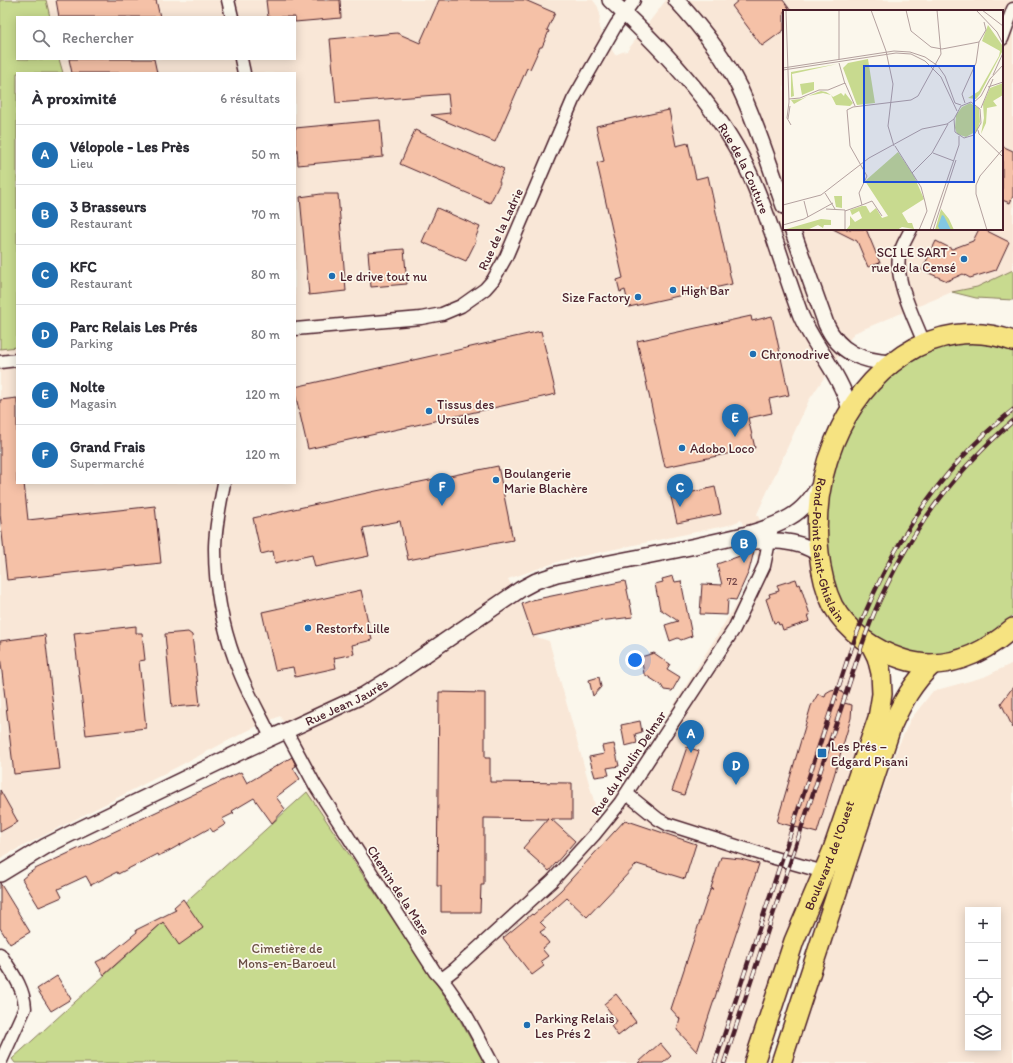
<!DOCTYPE html>
<html lang="fr">
<head>
<meta charset="utf-8">
<style>
  :root { --surface:#fff; --page:#f7f7f7; --text:#2b2b33; --muted:#7c7c81; --line:#e1e1e2; --accent:#1f6fb2 }
  body { margin:0; font-family:Itim,sans-serif; background:var(--page); color:var(--text) }
  .controls { position:absolute; right:12px; bottom:12px; display:grid; overflow:hidden; border-radius:0px; box-shadow:0 2px 10px #0003 }
  .controls button { width:36px; height:36px; display:grid; place-items:center; padding:0; border:0; border-bottom:1px solid var(--line); background:var(--surface); color:var(--text); font:20px sans-serif }
  .you { position:absolute; left:635px; top:660px; width:14px; height:14px; margin:-10px; border:3px solid #fff; border-radius:50%; background:#1a73e8; box-shadow:0 0 0 6px #1a73e833 }
  .badge { display:grid; place-items:center; width:26px; height:26px; border-radius:50%; background:var(--accent); color:#fff; font-size:13px; font-weight:700 }
  .pin { position:absolute; translate:-50% -33px; filter:drop-shadow(0 1px 2px #0008) }
  .pin::after { content:''; position:absolute; top:21px; width:14px; height:12px; background:inherit; clip-path:polygon(0 0,100% 0,50% 100%) }
  .list { margin:0; padding:0; list-style:none }
  h2 { display:flex; justify-content:space-between; align-items:center; height:52px; margin:0; padding:0 16px; font-size:17px }
  h2 small { font-size:13px; font-weight:400; color:var(--muted) }
  .list li { display:grid; grid-template-columns:26px 1fr auto; gap:12px; align-items:center; box-sizing:border-box; height:60px; padding:0 16px; border-top:1px solid var(--line) }
  .list b { display:block; font-size:15px; white-space:nowrap }
  .list p { margin:0; font-size:13px; white-space:nowrap; color:var(--muted) }
  .list em { font-size:13px; font-style:normal; color:var(--muted) }
  .icon { flex:none; width:22px; height:22px; fill:none; stroke:currentColor; stroke-width:2; stroke-linecap:round; stroke-linejoin:round }
  .map { position:relative; flex:none; width:1013px; height:1063px; overflow:hidden }
  .search { position:absolute; background:var(--surface); box-shadow:0 2px 10px #0003; left:16px; top:16px; width:280px; height:44px; display:flex; align-items:center; gap:10px; box-sizing:border-box; padding:0 14px; border-radius:0px; color:var(--muted); font-size:15px }
  .panel { position:absolute; background:var(--surface); box-shadow:0 2px 10px #0003; left:16px; top:72px; width:280px; height:412px; border-radius:0px }
  .map>svg:first-child { display:block }
</style>
</head>
<body>
<div class="map">
<svg width="1013" height="1063" viewBox="0 0 1013 1063">
  <rect width="100%" height="100%" fill="#fbf7ec"/>
  <filter id="ink" filterUnits="userSpaceOnUse"><feTurbulence type="fractalNoise" baseFrequency=".025" numOctaves="2"/><feDisplacementMap in="SourceGraphic" scale="8" xChannelSelector="R" yChannelSelector="G"/><feConvolveMatrix kernelMatrix="1 2 1 2 8 2 1 2 1" color-interpolation-filters="sRGB"/></filter>
  <g filter="url(#ink)">
    <g fill="#f9e7d7" fill-rule="evenodd">
      <path d="M0,0h593l5,7 2,7 -1,14 16,27 7,-3 5,-1 39,-51h347v270l-36,17 -25,5 -98,41 -45,67 -52,114 18,38 15,-4 13,2 9,9 28,68 28,32 7,24 -2,14 -48,156 -78,210h-263l-28,-50 -149,-221 8,-8 -35,-68 -31,14 -249,128zM784,11h218v218h-218zM17,17h278v42h-278zM17,73h278v410h-278zM741,520l18,42 -14,28 -97,157 -49,72 -50,-178 -16,-5 -10,-28 -15,-29 55,-19 166,-35z"/>
      <path d="M1013,663v400h-221l78,-236 28,-80 12,-27 23,-29 51,-14zM968,910h30v138h-30z"/>
    </g>
    <g fill="#c8da8f" stroke="#897c5d">
      <path d="M0,0h46l4,17h-33v42h42l4,14h-46v274l-17,2z"/>
      <path d="M1013,270v30l-37,-2 -24,-6 25,-5z"/>
      <path d="M961,343c18,0 35,2 52,9v263c-24,23 -60,46 -95,39 -5,0 -10,-3 -14,-4 -8,-3 -19,-5 -26,-9 -4,-3 -8,-7 -11,-10 -5,-5 -12,-9 -16,-15 -17,-21 -23,-50 -24,-76 -1,-20 0,-39 4,-58 2,-12 7,-25 12,-37 22,-50 62,-94 118,-102z"/>
      <path d="M307,792l149,221 28,50h-469l-3,-4z"/>
    </g>
    <g fill="#f5c1a7" stroke="#4a1f2b">
      <path d="M56,0h100l4,17h-101z"/>
      <path d="M266,0h74l1,18 -46,4v-5h-27z"/>
      <path d="M439,0h86l30,13 -8,17 2,1 -7,16h-2l-10,22 -3,-1 -32,74 -64,-27 19,-2 -2,-19 -112,9 -6,-64 67,-6 23,10z"/>
      <path d="M739,0h44l8,11h-7v19l-22,16 -30,-40z"/>
      <path d="M69,59h85l3,14h-85z"/>
      <path d="M669,110l7,36 12,-3 8,36 12,-3 24,108 -103,23 -4,-17 -5,2 -3,-12 6,-2 -26,-115 7,-2 -8,-35z"/>
      <path d="M380,120l3,37 -85,8 -1,-16h-2v-21z"/>
      <path d="M415,130l89,39 -5,12 1,2 -10,20 -90,-39z"/>
      <path d="M1002,146l11,5v45l-3,7 -8,-3z"/>
      <path d="M321,194h17l8,97 -37,4 -9,-98z"/>
      <path d="M437,208l43,19 -5,12 1,2 -10,20 -44,-19z"/>
      <path d="M833,229h33l14,34 -12,4 -11,-26z"/>
      <path d="M979,229h4l26,13 -13,28 -26,8 -7,-4 -16,7 -25,-11 14,-29 16,8 21,-8z"/>
      <path d="M404,249l3,35 -36,3 -3,-35z"/>
      <path d="M751,316l1,5 20,-5 17,79 -20,4 3,14 -24,5 7,30 -90,19 -28,-126z"/>
      <path d="M541,331l15,63 -248,55 -13,-56v-6z"/>
      <path d="M17,398v85h7l4,37 127,-14 6,57 -154,17 -7,-66v-114z"/>
      <path d="M498,466l15,74 -105,20 -8,-39 -37,7 6,28 -54,11 -3,-12 -37,8 -2,-12 -12,3 -8,-36 123,-27z"/>
      <path d="M715,487l6,27 -44,9 -6,-26z"/>
      <path d="M754,551l-5,20 -13,29 -8,-1 -1,16 -27,-1 2,-30 20,1 -5,-21z"/>
      <path d="M673,576l2,6 6,-1 11,55 -11,4 -3,-2 -8,3 -5,-16 13,-4 -18,-12 -5,-25 8,-2 -1,-3z"/>
      <path d="M796,579l2,6 2,-1 10,31h-2l2,6 -27,9 -2,-6 -2,1 -1,-3 -4,1 -8,-24 4,-2 -1,-3 10,-3 -2,-6z"/>
      <path d="M625,581l8,36 -34,4 -66,15 -11,-32 10,-4z"/>
      <path d="M361,590l11,50 -20,5 2,9 -20,4 2,10 -41,9 -2,-10 -18,3 -13,-58z"/>
      <path d="M136,626v7h6l3,27 -6,1 7,67 -60,7 -12,-102z"/>
      <path d="M188,632l4,3 8,70 -28,2 -7,-73z"/>
      <path d="M45,635l15,134 -46,5 -14,-119v-14z"/>
      <path d="M654,653l16,11 -3,5 13,8 -8,14 -8,-1 -3,-5 -17,-11 -3,-17z"/>
      <path d="M599,677l2,10 -8,9 -4,-16z"/>
      <path d="M1013,687v41l-12,-25z"/>
      <path d="M836,689l6,3 3,5 -1,6 8,2 -1,13 -34,115 -40,-11 34,-116 7,-12 7,3 1,-4 5,-3z"/>
      <path d="M439,692l46,1v65h5v24l82,1v36h-21l24,22 -26,30 -26,-23 25,-29 -64,-1v67h-3l-1,27h-39v-26h-4z"/>
      <path d="M640,721l2,11 -7,2 2,9 -12,3 -4,-21z"/>
      <path d="M614,744l5,22 -12,2 2,7 -14,2 -6,-20 15,-3 -2,-8z"/>
      <path d="M687,747l12,4 -15,44 -12,-4z"/>
      <path d="M292,757l4,9 -3,2 7,11 -24,18 9,12 -13,14 -18,-25 -22,13 2,2 -12,6 4,5 -13,8 -3,-4 -43,24 -9,4 -1,-2 -39,20 -1,-2 -26,13 -5,-9 -28,13 4,8 -23,10 -17,-28 6,-5 7,-5 206,-97 6,11z"/>
      <path d="M0,790l18,32 -18,10z"/>
      <path d="M625,820l71,24 -11,35 -48,-15 -50,53 -20,-19 -27,24 6,6 -6,4 9,11 -7,6 6,7 -7,5 3,5 -12,9 -29,-37 29,-24 1,1 28,-25z"/>
      <path d="M721,857l20,2 18,5 -62,188 -20,-22 3,-11 -9,-10 39,-119 3,-1 -2,-1z"/>
      <path d="M0,883l30,49 -20,12 -10,-16z"/>
      <path d="M183,899l20,29 -24,17 -16,-23 -59,53 -8,-13 10,-5 31,-25 -1,-2 40,-20 -2,-3z"/>
      <path d="M57,976l14,23 -20,12 -14,-22z"/>
      <path d="M616,994l15,19 -1,1 6,8 -18,14 -7,-10 6,-5 -13,-17z"/>
      <path d="M660,1043l11,13 -8,7h-25z"/>
    </g>
    <g fill="none" stroke-linecap="round" stroke-linejoin="round">
      <defs>
        <g id="minor">
          <path d="M228,0l4,17"/>
          <path d="M1002,39l11,-30"/>
          <path d="M241,59l3,14"/>
          <path d="M911,229c-4,9 -11,19 -12,28 -4,24 16,63 25,86"/>
          <path d="M295,329l126,-11 21,-4 19,-8 24,-17 8,-9 13,-23 67,-157 43,-75 18,-25"/>
          <path d="M0,362l17,-2"/>
          <path d="M224,483c-4,22 -9,44 -9,66 0,38 7,76 20,111 9,27 24,52 36,77"/>
          <path d="M286,731l29,54 120,187c22,22 42,63 57,91"/>
          <path d="M627,794l31,25 9,5 104,33 53,15"/>
          <path d="M0,954c11,17 24,33 25,54l-25,55"/>
          <path d="M442,979l13,-10 97,-88 42,-46 26,-32 114,-174 30,-63 7,-34"/>
        </g>
        <g id="tertiary">
          <path id="s1" d="M610,0c50,46 105,103 135,164 23,47 37,102 56,152 14,32 40,59 49,94"/>
          <path d="M676,0c25,27 48,56 64,89 18,38 30,78 44,117"/>
          <path d="M792,229l34,95c13,29 36,37 66,39"/>
          <path d="M741,542c27,-2 55,-4 78,12"/>
          <path id="s2" d="M0,874l46,-28 24,-12 168,-81 104,-48 22,-10 21,-13 136,-93 15,-8 21,-7c51,-11 102,-20 152,-31 28,-6 57,-12 81,-26 14,-8 22,-20 31,-33"/>
        </g>
        <g id="primary">
          <path id="s3" d="M1013,341c-38,-14 -77,-8 -110,14 -63,43 -93,124 -84,198 2,18 6,37 14,53 15,26 41,44 69,53 41,14 80,-4 111,-31"/>
          <path id="s4" d="M754,1063l40,-122 38,-89 46,-134 4,-24 -1,-21 -4,-16 -6,-12"/>
          <path d="M781,1063l110,-336c11,-24 22,-45 42,-63"/>
        </g>
      </defs>
      <use href="#minor" stroke="#4a1f2b" stroke-width="15"/>
      <use href="#tertiary" stroke="#4a1f2b" stroke-width="18"/>
      <use href="#primary" stroke="#4a1f2b" stroke-width="22"/>
      <use href="#minor" stroke="#fbf7ec" stroke-width="12"/>
      <use href="#tertiary" stroke="#fbf7ec" stroke-width="15"/>
      <use href="#primary" stroke="#f6e381" stroke-width="19"/>
      <defs>
        <g id="rail">
          <path d="M715,1063l134,-408c33,-94 85,-183 164,-245"/>
          <path d="M724,1063l130,-394c9,-28 19,-56 32,-82 30,-64 74,-120 127,-166"/>
        </g>
      </defs>
      <use href="#rail" stroke="#4a1f2b" stroke-width="4.5"/>
      <use href="#rail" stroke="#fbf7ec" stroke-width="3" stroke-dasharray="9" stroke-linecap="butt"/>
    </g>
  </g>
  <g fill="#1f6fb2" stroke="#fbf7ec" stroke-width="1.5">
    <circle cx="964" cy="259" r="4"/>
    <circle cx="332" cy="276" r="4"/>
    <circle cx="673" cy="290" r="4"/>
    <circle cx="638" cy="297" r="4"/>
    <circle cx="753" cy="354" r="4"/>
    <circle cx="429" cy="411" r="4"/>
    <circle cx="682" cy="448" r="4"/>
    <circle cx="496" cy="480" r="4"/>
    <circle cx="308" cy="628" r="4"/>
    <rect x="817" y="748" width="10" height="10" rx="2"/>
    <circle cx="527" cy="1025" r="4"/>
  </g>
  <g text-anchor="middle" stroke-width="3.5" stroke-linejoin="round" paint-order="stroke">
    <g font-size="11" fill="#75484a">
      <text x="732" y="585">72</text>
    </g>
    <g font-size="13" fill="#4a1f2b" stroke="#fbf7ec">
      <text dy="5" stroke="none"><textPath href="#s1" startOffset="217">Rue de la Couture</textPath></text>
      <text transform="translate(500 229) rotate(-65)" y="5">Rue de la Ladrie</text>
      <text dy="5" stroke="none"><textPath href="#s3" startOffset="339">Rond-Point Saint-Ghislain</textPath></text>
      <text dy="5" stroke="none"><textPath href="#s2" startOffset="387">Rue Jean Jaurès</textPath></text>
      <text transform="translate(628 763) rotate(-56)" y="5">Rue du Moulin Delmar</text>
      <text dy="5" stroke="none"><textPath href="#s4" startOffset="221">Boulevard de l'Ouest</textPath></text>
      <text transform="translate(399 890) rotate(57)" y="5">Chemin de la Mare</text>
    </g>
    <g font-size="13" fill="#4a1f2b" stroke="#fbf7ec" text-anchor="start">
      <text x="956" y="257" text-anchor="end">SCI LE SART -<tspan x="956" dy="15">rue de la Censé</tspan></text>
      <text x="340" y="281">Le drive tout nu</text>
      <text x="681" y="295">High Bar</text>
      <text x="630" y="302" text-anchor="end">Size Factory</text>
      <text x="761" y="359">Chronodrive</text>
      <text x="437" y="409">Tissus des<tspan x="437" dy="15">Ursules</tspan></text>
      <text x="690" y="453">Adobo Loco</text>
      <text x="504" y="478">Boulangerie<tspan x="504" dy="15">Marie Blachère</tspan></text>
      <text x="316" y="633">Restorfx Lille</text>
      <text x="831" y="751">Les Prés –<tspan x="831" dy="15">Edgard Pisani</tspan></text>
      <text x="535" y="1023">Parking Relais<tspan x="535" dy="15">Les Prés 2</tspan></text>
    </g>
    <g font-size="13" fill="#6a4e44" stroke="#fbf7ec">
      <text x="287" y="953">Cimetière de<tspan x="287" dy="15">Mons-en-Baroeul</tspan></text>
    </g>
  </g>
  <g transform="translate(783 10)">
    <rect width="220" height="220" fill="#fbf7ec"/>
    <path d="M205,15l14,20v7l-22,42 -4,5 -8,-1 11,-7 20,-35 1,-5 -18,-10zM85,49l7,44 -18,2 -14,-37 5,-5zM54,54l-45,10 2,22 -3,1v-25zM31,72v8l-12,5 -2,-11zM220,73v12l-10,6 4,5 -10,2 -1,15 -5,11 3,-16 -1,-14 7,-16zM38,81l5,1 5,3 2,2 8,-4 3,3 1,-3 8,10 -3,3 -14,-1 -5,-10 -8,-2 -15,3 -14,8 -3,-4 10,-1 17,-7zM187,93l9,5 1,14 -3,9 -11,6 -9,-3 -2,-6 1,-13 6,-8zM115,142l16,24 10,23 -22,14 6,10h4l2,6 -12,-2 -5,3h-51l4,-5v-9l5,6 7,-4 -3,-7 -7,4 -2,-5 12,-4h4l4,7 6,-5 6,10 6,-2 -23,-35zM51,186h8v12l-6,-1zM158,199l8,10 5,11h-19zM38,209l10,1v5h-7l-1,3 -5,-3 -11,5h-24z" fill="#c8da8f"/>
    <path d="M159,205l2,1 7,14h-11l-2,-4z" fill="#82c7e3"/>
    <path fill="none" stroke="#b4a19f" stroke-width="1" d="M3,0l3,92 -2,16 4,7M88,0l15,41 7,33 -5,42 6,20M123,0l5,21 20,16 11,2 37,-7M193,0l21,22 6,12M199,0l21,16M56,50v-50M56,53l6,21M0,58l111,-17 16,1 15,5 13,9 7,10 10,27 6,2M0,60l113,-17 15,1 14,7 16,16 16,34M210,65l10,-22M205,77l15,-5M6,89l11,-1 19,-8h9l17,-7 10,23M188,92l9,7 1,14 -7,12 -10,3 -9,-6 -1,-13 7,-13zM182,93l-3,-9 14,-31 3,-21 7,-12 -2,-8M190,93l8,-7 9,-17 13,-14M198,98l12,-29M5,109l2,-13M195,120l1,4 24,23M112,136l26,41 4,15 2,9 -8,19M150,143l21,8M129,163l20,-20 16,-29M42,183l10,16M21,191l4,16M0,195l38,-10 48,-37 53,-29 25,-5 7,-5M79,195l10,-4 10,15M43,199l19,1v20M62,201l17,-6 -3,-12 8,-17 -17,-30 -3,-36 6,-3 58,-7 7,-4 23,-42 -4,-44M0,215l21,-6 29,-16M147,220l29,-85v-9M150,220l23,-70M204,220l-11,-36v-9l4,-9 23,-27"/>
    <path fill="#1d4ed8" fill-opacity="0.15" stroke="#1d4ed8" stroke-width="2" d="M81,56h110v116h-110z"/>
    <rect width="220" height="220" fill="none" stroke="#4a1f2b" stroke-width="2"/>
  </g>
</svg>
<div class="controls">
<button>+</button>
<button>−</button>
<button><svg class="icon" aria-label="locate" viewBox="0 0 24 24"><circle cx="12" cy="12" r="6"/><path d="M12 2v4M12 18v4M2 12h4M18 12h4"/></svg></button>
<button><svg class="icon" aria-label="layers" viewBox="0 0 24 24"><path d="M12 4l9 5-9 5-9-5zM3 14l9 5 9-5"/></svg></button>
</div>
<div class="you"></div>
<div class="pin badge" style="left:691px;top:753px">A</div>
<div class="pin badge" style="left:744px;top:563px">B</div>
<div class="pin badge" style="left:680px;top:507px">C</div>
<div class="pin badge" style="left:736px;top:785px">D</div>
<div class="pin badge" style="left:735px;top:437px">E</div>
<div class="pin badge" style="left:442px;top:506px">F</div>
<div class="search"><svg class="icon" aria-label="search" viewBox="0 0 24 24"><circle cx="10" cy="10" r="6"/><path d="M15 15l6 6"/></svg>Rechercher</div>
<section class="panel">
<h2>À proximité<small>6 résultats</small></h2>
<ul class="list">
<li><span class="badge">A</span><div><b>Vélopole - Les Près</b><p>Lieu</p></div><em>50 m</em></li>
<li><span class="badge">B</span><div><b>3 Brasseurs</b><p>Restaurant</p></div><em>70 m</em></li>
<li><span class="badge">C</span><div><b>KFC</b><p>Restaurant</p></div><em>80 m</em></li>
<li><span class="badge">D</span><div><b>Parc Relais Les Prés</b><p>Parking</p></div><em>80 m</em></li>
<li><span class="badge">E</span><div><b>Nolte</b><p>Magasin</p></div><em>120 m</em></li>
<li><span class="badge">F</span><div><b>Grand Frais</b><p>Supermarché</p></div><em>120 m</em></li>
</ul>
</section>
</div>
</body>
</html>
